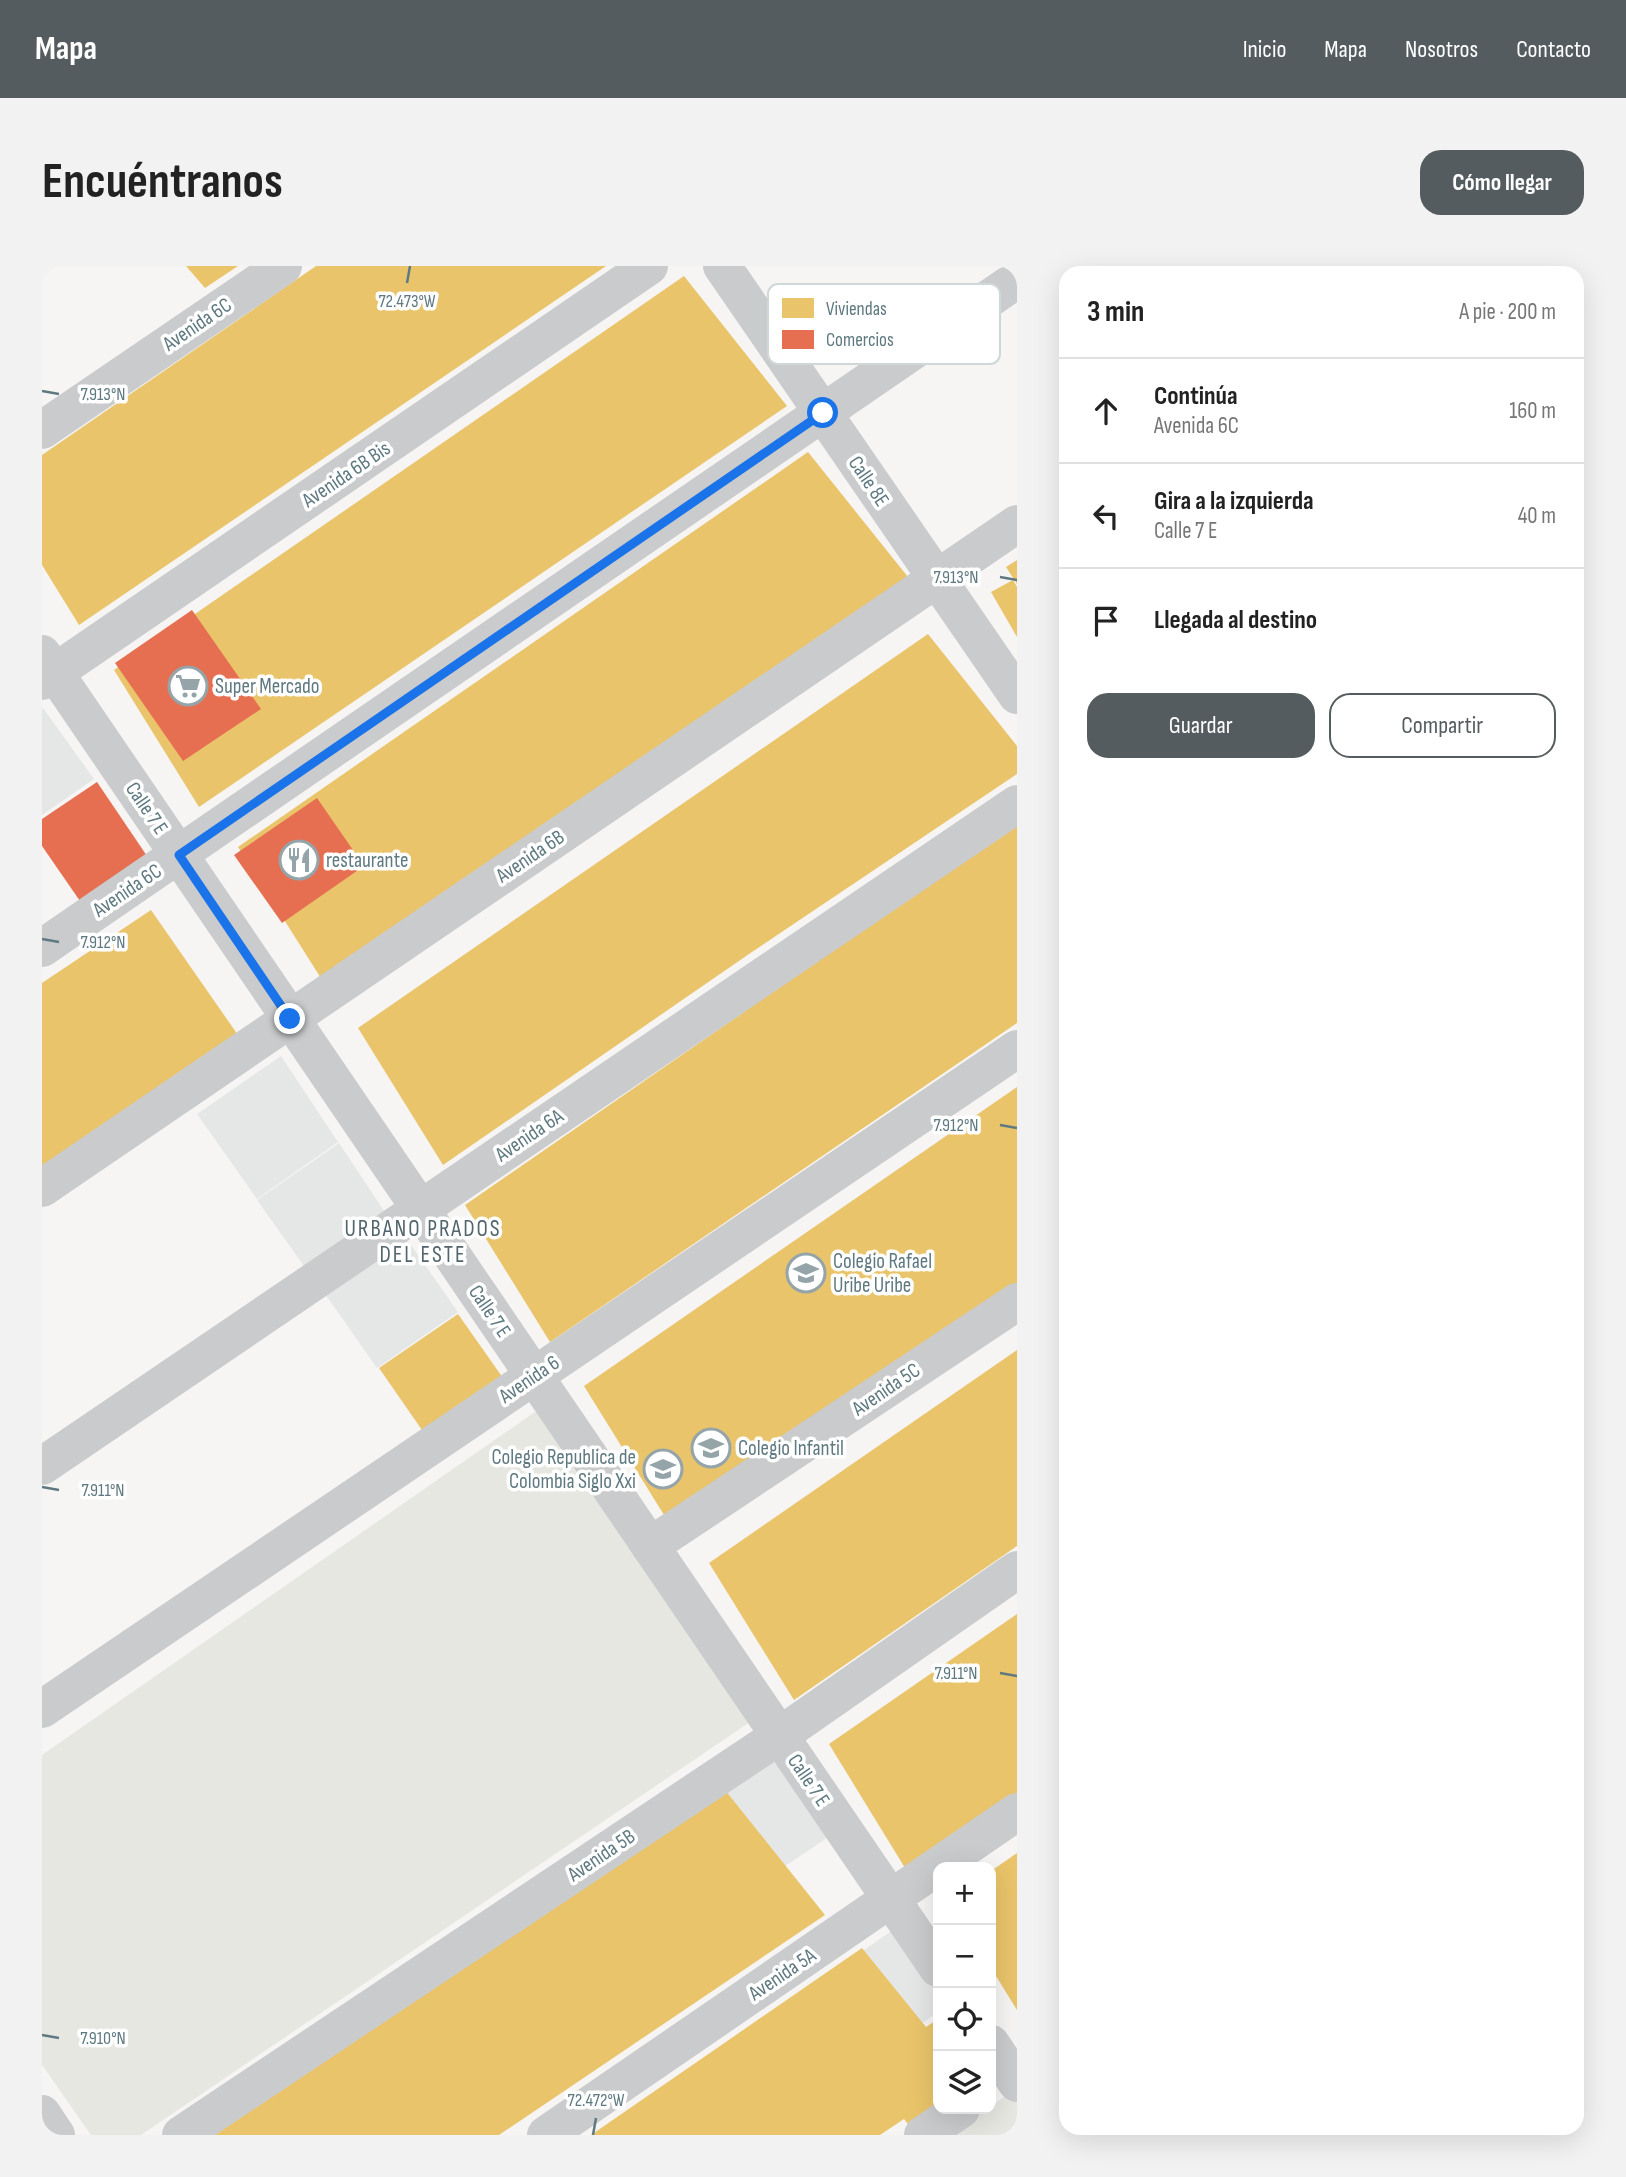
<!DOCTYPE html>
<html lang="es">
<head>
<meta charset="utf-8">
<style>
  :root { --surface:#fff; --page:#f2f2f2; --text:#222; --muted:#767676; --line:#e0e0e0; --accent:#555c5f }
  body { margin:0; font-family:"Sofia Sans Condensed",sans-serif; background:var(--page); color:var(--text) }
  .controls { position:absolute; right:21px; bottom:21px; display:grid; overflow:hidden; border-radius:14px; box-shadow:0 7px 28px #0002 }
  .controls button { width:63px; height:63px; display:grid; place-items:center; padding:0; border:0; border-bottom:2px solid var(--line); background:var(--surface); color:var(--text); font:35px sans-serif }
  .stop { position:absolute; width:21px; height:21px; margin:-16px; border:5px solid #1a73e8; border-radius:50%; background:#fff }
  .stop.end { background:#1a73e8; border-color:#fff; box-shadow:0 2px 7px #0008 }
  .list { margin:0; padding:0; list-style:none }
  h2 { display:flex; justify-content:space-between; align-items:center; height:91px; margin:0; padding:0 28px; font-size:30px }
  h2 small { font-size:23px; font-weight:400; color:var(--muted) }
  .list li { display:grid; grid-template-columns:46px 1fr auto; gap:21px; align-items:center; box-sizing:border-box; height:105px; padding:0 28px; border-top:2px solid var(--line) }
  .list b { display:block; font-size:26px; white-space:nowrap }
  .list p { margin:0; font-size:23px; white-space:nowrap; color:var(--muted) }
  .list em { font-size:23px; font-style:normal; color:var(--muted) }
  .actions { display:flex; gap:14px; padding:21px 28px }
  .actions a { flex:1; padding:16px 0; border:2px solid var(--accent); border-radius:21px; text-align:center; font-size:24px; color:var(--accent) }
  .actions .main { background:var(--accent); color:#fff }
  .icon { flex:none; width:38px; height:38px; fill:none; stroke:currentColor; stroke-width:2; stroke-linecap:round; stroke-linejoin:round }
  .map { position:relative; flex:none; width:975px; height:1869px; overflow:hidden; border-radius:21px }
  header { display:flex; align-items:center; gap:42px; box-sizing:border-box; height:98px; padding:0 35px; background:var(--accent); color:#fff }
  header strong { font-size:33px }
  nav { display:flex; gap:38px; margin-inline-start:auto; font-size:24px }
  .intro { display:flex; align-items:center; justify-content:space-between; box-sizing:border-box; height:168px; padding:0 42px }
  h1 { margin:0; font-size:49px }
  .button { padding:18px 32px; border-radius:21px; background:var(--accent); color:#fff; font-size:24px; font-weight:700 }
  main { display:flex; gap:42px; padding:0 42px }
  aside { flex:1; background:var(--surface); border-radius:21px; box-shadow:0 7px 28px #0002 }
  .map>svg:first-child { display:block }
</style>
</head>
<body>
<header>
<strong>Mapa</strong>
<nav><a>Inicio</a><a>Mapa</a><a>Nosotros</a><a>Contacto</a></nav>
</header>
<div class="intro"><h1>Encuéntranos</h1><a class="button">Cómo llegar</a></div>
<main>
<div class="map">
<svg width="975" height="1869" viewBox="0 0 975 1869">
  <rect width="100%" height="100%" fill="#f6f5f4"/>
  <g fill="#e5e7e7">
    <path d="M1,442l51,71 -52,36v-106z"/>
    <path d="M239,790l57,86 -81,57 -60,-85z"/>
    <path d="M297,877l49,74 -79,56 -52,-73z"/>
    <path d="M362,969l54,77 -81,56 -54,-77z"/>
    <path d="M742,1483l55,81 -94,63 -55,-81z"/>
    <path d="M861,1657l35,50v39l-73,51 -54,-76z"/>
  </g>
  <g fill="#e6e7e1">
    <path d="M500,1141l208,315 -609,413h-50l-49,-70v-310z"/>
    <path d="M970,1825l5,8v36h-67l37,-26h4v-3z"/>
  </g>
  <g fill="#e9c46a">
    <path d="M144,0h52l-33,22z"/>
    <path d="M274,0h290l-527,359 -37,-60v-110z"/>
    <path d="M642,10l103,130 -588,401 -85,-137z"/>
    <path d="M766,186l104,130 -588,401 -86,-136z"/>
    <path d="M975,294v24l-11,-17z"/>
    <path d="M971,314l4,7v50l-26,-45z"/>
    <path d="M886,368l89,112v28l-268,180 -306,211 -85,-137z"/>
    <path d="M975,557v200l-467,319 -85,-137z"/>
    <path d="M109,644l96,138 -205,130v-195z"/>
    <path d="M975,821v198l-348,238 -85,-137z"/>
    <path d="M416,1048l52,74 -79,55 -52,-75z"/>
    <path d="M975,1084v196l-223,154 -85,-137z"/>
    <path d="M975,1348v196l-104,71 -84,-137z"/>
    <path d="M679,1519l104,130 -326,220h-284z"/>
    <path d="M975,1587v157l-26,-42v-97z"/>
    <path d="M820,1682l64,79 12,-8v90l-24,23 -10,-13 -24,16h-289z"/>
  </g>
  <g fill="#e76f51">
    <path d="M150,344l69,99 -78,52 -68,-98z"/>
    <path d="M55,516l50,74 -67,45 -38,-55v-27z"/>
    <path d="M275,532l47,68 -82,57 -48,-68z"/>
  </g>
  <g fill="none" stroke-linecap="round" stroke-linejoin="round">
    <g stroke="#cacbcc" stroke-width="38">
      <path d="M680,0l295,429"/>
      <path d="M0,164l241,-164"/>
      <path d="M0,388l896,1314"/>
      <path d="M0,415l607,-415"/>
      <path d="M0,682l967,-663"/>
      <path d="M0,922l975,-664"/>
      <path d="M0,1200l975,-662"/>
      <path d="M608,1280l367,-244"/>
      <path d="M0,1443l975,-660"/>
      <path d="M949,1778l26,39"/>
      <path d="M0,1848l14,21"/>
      <path d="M139,1869l598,-399 238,-166"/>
      <path d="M504,1869l471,-323"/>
      <path d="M881,1869l38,-26"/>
    </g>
  </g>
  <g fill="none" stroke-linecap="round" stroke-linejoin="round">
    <path stroke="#1a73e8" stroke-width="9" d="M248,753l-111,-164 644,-442"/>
  </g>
  <path fill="none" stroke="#5f7981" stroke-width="2.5" d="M365,17l3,-17M0,125l17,3M958,311l17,3M0,673l17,3M958,859l17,3M0,1221l17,3M958,1407l17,3M0,1769l17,3M551,1869l3,-17"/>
  <defs>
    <symbol id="supermarket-ring" viewBox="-11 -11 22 22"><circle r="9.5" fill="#fff" stroke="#94a4a9" stroke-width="1.5"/><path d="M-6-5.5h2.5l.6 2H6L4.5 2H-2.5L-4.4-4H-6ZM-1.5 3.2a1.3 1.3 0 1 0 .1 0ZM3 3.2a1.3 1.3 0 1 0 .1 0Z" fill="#94a4a9"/></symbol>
    <symbol id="restaurant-ring" viewBox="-11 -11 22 22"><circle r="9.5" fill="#fff" stroke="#94a4a9" stroke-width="1.5"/><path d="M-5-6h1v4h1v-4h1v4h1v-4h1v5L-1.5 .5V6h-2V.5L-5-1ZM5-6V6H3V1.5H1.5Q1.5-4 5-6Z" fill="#94a4a9"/></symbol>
    <symbol id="school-ring" viewBox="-11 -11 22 22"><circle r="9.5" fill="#fff" stroke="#94a4a9" stroke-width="1.5"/><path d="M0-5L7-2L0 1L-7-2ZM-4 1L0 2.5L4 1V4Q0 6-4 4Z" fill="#94a4a9"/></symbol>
  </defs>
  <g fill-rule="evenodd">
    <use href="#supermarket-ring" x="124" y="398" width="44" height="44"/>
    <use href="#restaurant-ring" x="235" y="572" width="44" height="44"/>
    <use href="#school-ring" x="742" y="985" width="44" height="44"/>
    <use href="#school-ring" x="647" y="1160" width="44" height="44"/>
    <use href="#school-ring" x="599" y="1181" width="44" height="44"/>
  </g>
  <g text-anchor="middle" stroke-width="7" stroke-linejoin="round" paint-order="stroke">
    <g font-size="21" fill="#5f7981" stroke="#fff">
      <text transform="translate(155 58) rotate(-34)" y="7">Avenida 6C</text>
      <text transform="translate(304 208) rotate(-34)" y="7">Avenida 6B Bis</text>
      <text transform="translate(827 215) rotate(56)" y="7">Calle 8E</text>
      <text transform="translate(105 542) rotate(56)" y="7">Calle 7 E</text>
      <text transform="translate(488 590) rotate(-34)" y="7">Avenida 6B</text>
      <text transform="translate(85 624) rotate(-34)" y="7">Avenida 6C</text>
      <text transform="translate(487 869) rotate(-34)" y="7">Avenida 6A</text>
      <text transform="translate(448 1045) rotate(56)" y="7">Calle 7 E</text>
      <text transform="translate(487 1113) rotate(-34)" y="7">Avenida 6</text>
      <text transform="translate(844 1123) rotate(-34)" y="7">Avenida 5C</text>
      <text transform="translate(767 1514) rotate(56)" y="7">Calle 7 E</text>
      <text transform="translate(559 1589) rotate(-34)" y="7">Avenida 5B</text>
      <text transform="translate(740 1708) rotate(-34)" y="7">Avenida 5A</text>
    </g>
    <g font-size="21" fill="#5f7981" stroke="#fff" text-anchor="start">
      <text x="173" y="427">Super Mercado</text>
      <text x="284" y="601">restaurante</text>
      <text x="791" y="1002">Colegio Rafael<tspan x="791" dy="24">Uribe Uribe</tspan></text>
      <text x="696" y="1189">Colegio Infantil</text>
      <text x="594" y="1198" text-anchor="end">Colegio Republica de<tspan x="594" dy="24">Colombia Siglo Xxi</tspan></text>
    </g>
    <g font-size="23" letter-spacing="2" fill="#52656c" stroke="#fff">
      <text x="381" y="970">URBANO PRADOS<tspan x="381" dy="26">DEL ESTE</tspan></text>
    </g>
  </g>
  <rect x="726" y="18" width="232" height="80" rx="10" fill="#fff" stroke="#cfd7d9" stroke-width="2"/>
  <rect x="740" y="32" width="32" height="20" fill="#e9c46a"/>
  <rect x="740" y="64" width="32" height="19" fill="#e76f51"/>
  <g font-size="19" fill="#5f7981">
    <text x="784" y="49">Viviendas</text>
    <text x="784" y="80">Comercios</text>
  </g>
  <g font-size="18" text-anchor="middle" fill="#5f7981" stroke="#fff" stroke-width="7" stroke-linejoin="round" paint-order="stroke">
    <text x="365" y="41">72.473°W</text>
    <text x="61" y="134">7.913°N</text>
    <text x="914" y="317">7.913°N</text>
    <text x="61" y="682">7.912°N</text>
    <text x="914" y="865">7.912°N</text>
    <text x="61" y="1230">7.911°N</text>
    <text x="914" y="1413">7.911°N</text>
    <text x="61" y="1778">7.910°N</text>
    <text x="554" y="1840">72.472°W</text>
  </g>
</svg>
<div class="controls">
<button>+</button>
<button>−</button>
<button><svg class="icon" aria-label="locate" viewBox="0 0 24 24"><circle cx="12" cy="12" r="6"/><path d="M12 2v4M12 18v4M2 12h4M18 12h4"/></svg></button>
<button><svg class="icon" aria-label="layers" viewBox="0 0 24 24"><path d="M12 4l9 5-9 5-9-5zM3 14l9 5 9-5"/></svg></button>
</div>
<div class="stop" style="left:781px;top:147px"></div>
<div class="stop end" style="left:248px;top:753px"></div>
</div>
<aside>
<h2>3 min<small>A pie · 200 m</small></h2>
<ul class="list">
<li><svg class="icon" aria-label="ahead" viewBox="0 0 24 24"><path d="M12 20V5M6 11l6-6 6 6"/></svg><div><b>Continúa</b><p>Avenida 6C</p></div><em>160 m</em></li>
<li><svg class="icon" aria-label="left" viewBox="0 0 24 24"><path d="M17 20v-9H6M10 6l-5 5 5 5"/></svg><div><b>Gira a la izquierda</b><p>Calle 7 E</p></div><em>40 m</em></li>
<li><svg class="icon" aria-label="arrive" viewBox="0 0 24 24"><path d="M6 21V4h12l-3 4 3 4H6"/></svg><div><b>Llegada al destino</b></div></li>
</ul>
<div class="actions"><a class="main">Guardar</a><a>Compartir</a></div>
</aside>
</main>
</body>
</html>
